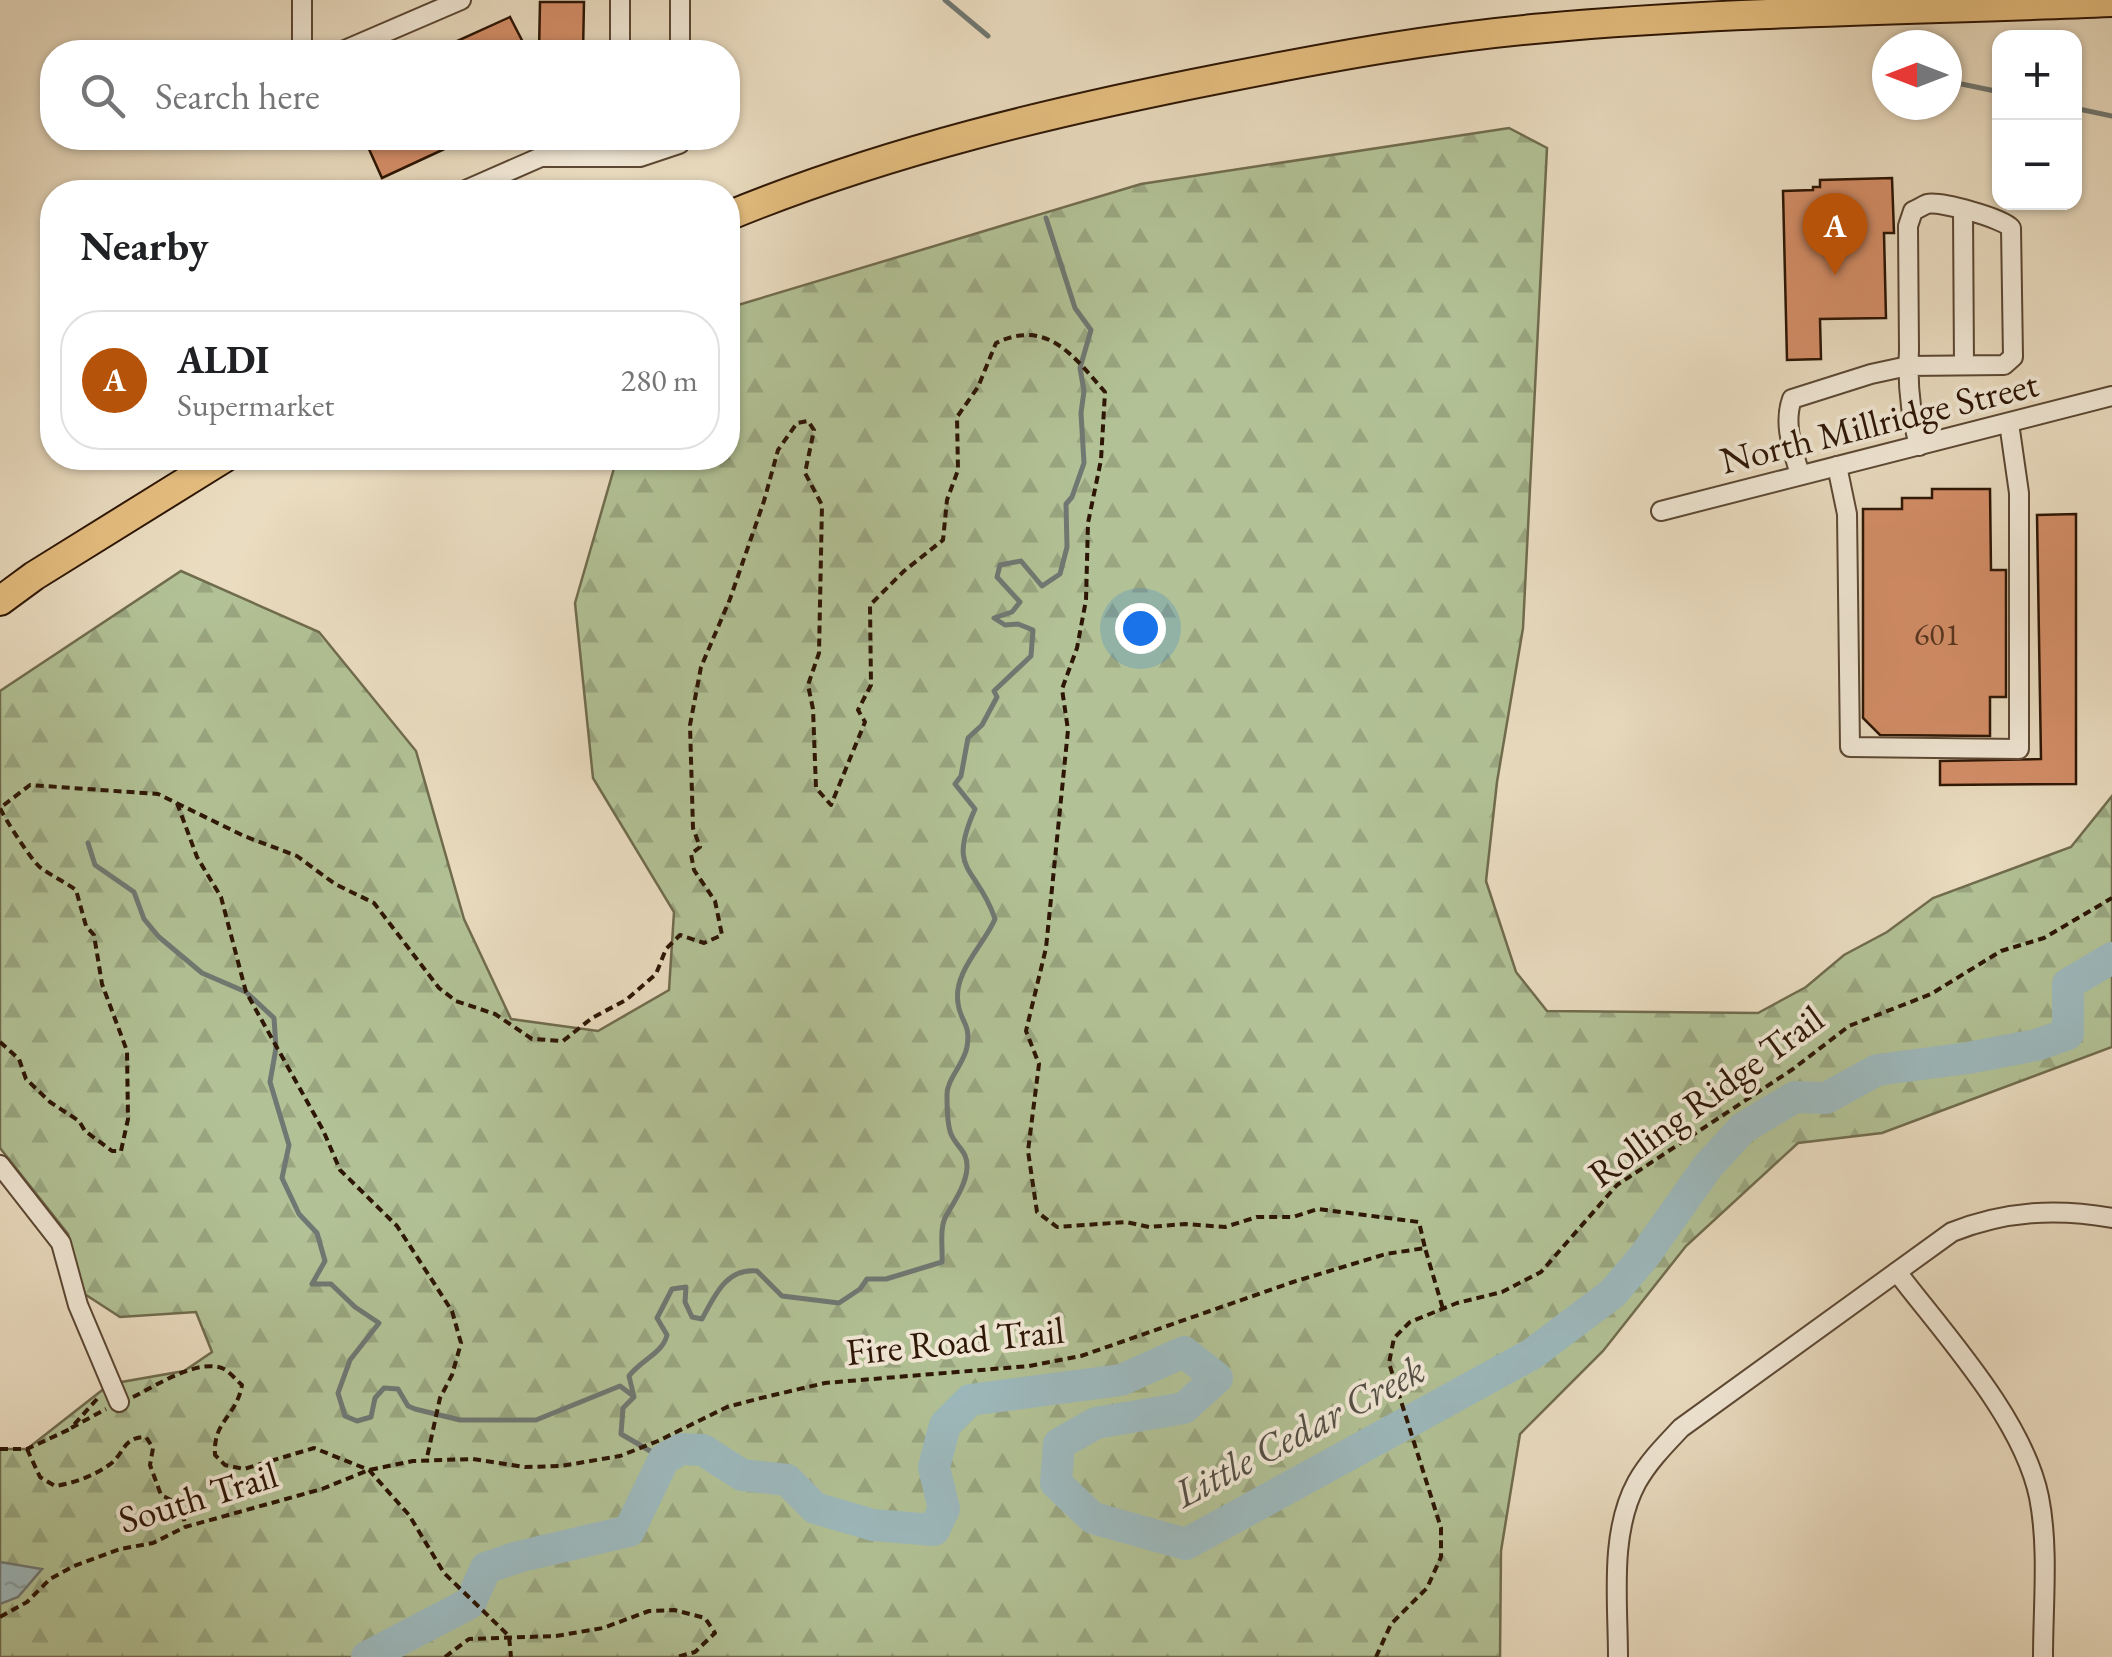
<!DOCTYPE html>
<html lang="en">
<head>
<meta charset="utf-8">
<style>
  :root { --surface:#fff; --page:#f2f2f2; --text:#202124; --muted:#757577; --line:#e0e0e0; --accent:#b45309 }
  body { margin:0; font-family:"EB Garamond",serif; background:var(--page); color:var(--text) }
  .controls { position:absolute; right:30px; top:30px; display:grid; overflow:hidden; border-radius:20px; box-shadow:0 2px 8px #0004 }
  .controls button { width:90px; height:90px; display:grid; place-items:center; padding:0; border:0; border-bottom:2px solid var(--line); background:var(--surface); color:var(--text); font:50px sans-serif }
  .compass { position:absolute; left:1872px; top:30px; width:90px; height:90px; border-radius:50%; background:var(--surface); box-shadow:0 2px 8px #0004; rotate:270deg }
  .you { position:absolute; left:1140px; top:628px; width:35px; height:35px; margin:-25px; border:8px solid #fff; border-radius:50%; background:#1a73e8; box-shadow:0 0 0 15px #1a73e833 }
  .badge { display:grid; place-items:center; width:65px; height:65px; border-radius:50%; background:var(--accent); color:#fff; font-size:32px; font-weight:700 }
  .pin { position:absolute; translate:-50% -82px; filter:drop-shadow(0 2px 5px #0008) }
  .pin::after { content:''; position:absolute; top:52px; width:35px; height:30px; background:inherit; clip-path:polygon(0 0,100% 0,50% 100%) }
  .list { margin:0; padding:0; list-style:none }
  h2 { display:flex; justify-content:space-between; align-items:center; height:130px; margin:0; padding:0 40px; font-size:42px }
  h2 small { font-size:32px; font-weight:400; color:var(--muted) }
  .list li { display:grid; grid-template-columns:65px 1fr auto; gap:30px; align-items:center; box-sizing:border-box; height:140px; margin:0 20px 20px; padding:0 20px; border:2px solid var(--line); border-radius:40px }
  .list b { display:block; font-size:38px; white-space:nowrap }
  .list p { margin:0; font-size:32px; white-space:nowrap; color:var(--muted) }
  .list em { font-size:32px; font-style:normal; color:var(--muted) }
  .icon { flex:none; width:55px; height:55px; fill:none; stroke:currentColor; stroke-width:2; stroke-linecap:round; stroke-linejoin:round }
  .map { position:relative; flex:none; width:2112px; height:1657px; overflow:hidden }
  .search { position:absolute; background:var(--surface); box-shadow:0 2px 8px #0004; left:40px; top:40px; width:700px; height:110px; display:flex; align-items:center; gap:25px; box-sizing:border-box; padding:0 35px; border-radius:40px; color:var(--muted); font-size:38px }
  .panel { position:absolute; background:var(--surface); box-shadow:0 2px 8px #0004; left:40px; top:180px; width:700px; height:290px; border-radius:40px }
  .map>svg:first-child { display:block }
</style>
</head>
<body>
<div class="map">
<svg width="2112" height="1657" viewBox="0 0 2112 1657">
  <defs>
    <pattern id="forest-firs" width="22" height="20" patternUnits="userSpaceOnUse" patternTransform="scale(2.5)"><rect width="22" height="20" fill="#b2c296"/><path d="M5 1l3.5 6h-7zM16 11l3.5 6h-7z" fill="#99a680"/></pattern>
    <pattern id="water-ripples" width="26" height="14" patternUnits="userSpaceOnUse" patternTransform="scale(2.5)"><rect width="26" height="14" fill="#9db9bd"/><path d="M2 4q2-2 4 0t4 0M15 11q2-2 4 0t4 0" fill="none" stroke="#889ea1"/></pattern>
  </defs>
  <rect width="100%" height="100%" fill="#eadcc0"/>
  <filter id="stains"><feTurbulence type="fractalNoise" baseFrequency=".002" numOctaves="4"/><feColorMatrix values="0 0 0 0 .2 0 0 0 0 .09 0 0 0 0 .02 0 0 0 .5 -.17"/></filter>
  <radialGradient id="worn" r=".72"><stop offset=".6" stop-color="#630" stop-opacity="0"/><stop offset="1" stop-color="#630" stop-opacity=".3"/></radialGradient>
  <path fill="url(#forest-firs)" stroke="#706c4e" stroke-width="2.5" d="M1509,128l38,20 -24,480 -26,154 -11,99 30,91 31,39 211,2 48,-26 38,-32 43,-23 46,-34 138,-51 41,-51v251l-230,86 -84,10 -112,103 -83,105 -83,83 -19,117 -1,106h-1500v-208h27l83,-65 74,-13 28,-19 -16,-40 -76,5 -37,-24 -15,-59 -68,-86v-457l181,-120 138,61 97,119 48,168 47,100 87,12 71,-41 5,-78 -81,-134 -18,-175 42,-145h111v-150l413,-124z"/>
  <path fill="url(#water-ripples)" stroke="#707873" stroke-width="2.5" d="M0,1562l42,7 -24,28 -18,7z"/>
  <g fill="none" stroke-linecap="round" stroke-linejoin="round">
    <g stroke="#707873" stroke-width="5">
      <path d="M945,0l43,36"/>
      <path d="M1947,81l53,11"/>
      <path d="M2074,108l38,8"/>
      <path d="M88,843l7,22 39,27 10,27 15,18 43,36 44,19 28,26 2,30 -6,34 19,63 -7,33 17,36 18,19 8,28 -13,23h19l24,23 24,16 -29,37 -12,33 7,23 12,5 14,-4 4,-19 9,-10 14,1 10,17 7,3 45,11h76l84,-34 12,9"/>
      <path d="M664,1459l-43,-25 2,-26 11,-11 -5,-21c12,-16 34,-23 38,-41l-10,-17 15,-29 14,-2 -1,15 7,15 10,2c13,-24 24,-51 55,-48l25,25 57,7 21,-14 7,-10h19l56,-17c1,-14 -3,-33 4,-46 8,-14 20,-31 21,-48 1,-17 -10,-20 -16,-34 -4,-10 -4,-27 -4,-38 -1,-16 17,-32 20,-49 4,-25 -7,-25 -9,-44 -5,-31 26,-58 37,-84 -18,-54 -49,-45 -20,-110l-20,-25 6,-8 7,-38 14,-13 15,-28 -3,-6 37,-35 2,-26 -15,-6 -13,1 -11,-7 18,-6 8,-10 -23,-25 3,-12 21,-4 21,25 18,-12 7,-27 -1,-43 6,-7 12,-34 -3,-50 3,-22 -4,-23 11,-38 -16,-22 -29,-90"/>
    </g>
    <path stroke="#9db9bd" stroke-width="32" d="M367,1657l103,-54 16,-35 32,-11 111,-26 35,-72 17,-10 22,1 39,25 45,5 28,28 58,17 61,5 10,-21 -10,-42 11,-42 25,-25 151,-20 63,-28 33,26 -33,30 -88,15 -37,21 -3,39 37,35 93,26 346,-190 81,-61 32,-38 63,-89 35,-38 52,-31 31,1 51,-28 91,-12 68,-13 32,-11v-50l44,-26"/>
  </g>
  <g fill="#d48e68" stroke="#2d1605" stroke-width="2.5">
    <path d="M540,2h44l-1,50h-44z"/>
    <path d="M510,17l18,35h-95z"/>
    <path d="M364,138h104l-86,40z"/>
    <path d="M1892,178l2,55h-10l2,85 -66,1 1,40 -34,1 -4,-169 30,-1v-3h7v-7z"/>
    <path d="M1932,489h58l1,81h15v127h-16v39l-110,-1 -17,-17v-209h39v-11h30z"/>
    <path d="M2076,514v270l-136,1v-24l101,-2 -4,-244z"/>
  </g>
  <g fill="none" stroke-linecap="round" stroke-linejoin="round">
    <defs>
      <g id="minor">
        <path d="M620,0v52"/>
        <path d="M302,52v-52"/>
        <path d="M340,52l121,-52"/>
        <path d="M680,52v-52"/>
        <path d="M461,192l80,-35h99l39,-13v-6"/>
        <path d="M1963,211l1,154"/>
        <path d="M1837,466l10,48 3,233 169,2v-256l-10,-70"/>
        <path d="M1800,475c-7,-25 -17,-51 -8,-76l79,-25 37,-8 96,-1 9,-8 -2,-129c-9,-10 -70,-27 -84,-24 -5,2 -9,5 -14,7l-5,15 1,124c-2,35 1,63 10,96"/>
        <path d="M1661,511l451,-115"/>
        <path d="M0,1165l61,78 17,62 41,97"/>
        <path d="M1897,1272c48,63 126,147 142,225 10,51 4,108 4,160"/>
        <path d="M1618,1657c0,-56 -9,-124 19,-175 12,-21 28,-37 44,-54l271,-196c53,-21 104,-24 160,-14"/>
      </g>
      <g id="highway">
        <path d="M728,216c158,-65 327,-105 495,-138 106,-21 214,-41 322,-50 188,-17 378,-18 567,-26"/>
        <path d="M0,601l34,-25 190,-118"/>
      </g>
    </defs>
    <use href="#minor" stroke="#5c4834" stroke-width="22"/>
    <use href="#highway" stroke="#2d1605" stroke-width="32"/>
    <g stroke="#2d1605" stroke-width="4" stroke-dasharray="8 5" stroke-linecap="butt">
      <path d="M177,803l20,54 24,40 25,95 77,138 17,40 57,56 55,85 9,32 -9,32 -12,23 -14,64"/>
      <path d="M0,1042l19,17 7,20 24,23 29,19 6,10 27,20h9l7,-32 -1,-68 -25,-67 -8,-49 -8,-9 -10,-36c-11,-8 -24,-14 -35,-22 -8,-5 -36,-49 -41,-60l30,-23 128,9 86,42 53,20 38,28 39,19 65,85 17,13 39,13 37,25 31,2 29,-23 34,-18 30,-26 10,-25 14,-14 24,8 18,-8 -7,-34 -21,-31 -3,-16 9,-7 -7,-19 -3,-103 11,-58 29,-68 34,-98 14,-51 19,-27 11,-2 6,9 -9,43 17,32 -3,148 -11,32 5,24 3,79 15,17 34,-83 -7,-12 13,-25 -1,-80 34,-34 39,-31 4,-40 11,-30 -1,-53 21,-30 18,-44c52,-25 78,14 109,49l-4,68 -13,63 -2,77 -9,48 -15,41 6,41 -22,218 -20,83 13,33 -11,87 9,61 20,15 69,-5 23,5 36,-3 40,3 32,-10h36l25,-8 101,13 6,26"/>
      <path d="M133,1397c22,-11 67,-40 91,-28 6,3 12,11 18,16 -6,33 -29,35 -27,70l10,10 19,4 70,-21 55,22 40,45 35,58 65,63 2,21"/>
      <path d="M97,1399l-26,29 35,-19"/>
      <path d="M0,1449h27l43,-20"/>
      <path d="M27,1449l13,28 15,9c20,-3 38,-10 54,-21 16,-11 13,-28 37,-28l7,11 -3,17 11,30c18,8 22,13 24,32"/>
      <path d="M0,1617l27,-15 23,-23 24,-13 46,-17 33,-6 32,-16 137,-38 47,-19 44,-9 60,-2 52,8 36,-1 59,-10 38,-15 69,-34 34,-9 64,-15 204,-17 52,-10 212,-74 93,-28 39,-6 18,61"/>
      <path d="M445,1657l24,-18 87,-3 47,-8 46,-17 25,-1 31,8 10,15 -20,19 -18,5"/>
      <path d="M1376,1657l15,-33 36,-36 14,-31v-29l-52,-165 5,-25 16,-16 47,-19 45,-11 39,-20 76,-87 176,-116 56,-43 82,-32 70,-43 43,-13 68,-40"/>
    </g>
    <use href="#minor" stroke="#f1e8d6" stroke-width="18"/>
    <use href="#highway" stroke="#e5be80" stroke-width="28"/>
  </g>
  <g text-anchor="middle" stroke-width="8" stroke-linejoin="round" paint-order="stroke">
    <g font-size="32" fill="#57341e">
      <text x="1937" y="645">601</text>
    </g>
    <g font-size="38" fill="#2d1605" stroke="#f1e8d6">
      <text transform="translate(1879 422) rotate(-14)" y="13">North Millridge Street</text>
      <text transform="translate(1706 1096) rotate(-36)" y="13">Rolling Ridge Trail</text>
      <text transform="translate(955 1341) rotate(-6)" y="13">Fire Road Trail</text>
      <text transform="translate(198 1497) rotate(-17)" y="13">South Trail</text>
    </g>
    <g font-size="40" font-style="italic" fill="#544f45" stroke="#f1e8d6">
      <text transform="translate(1299 1431) rotate(-28)" y="14">Little Cedar Creek</text>
    </g>
  </g>
  <rect width="100%" height="100%" filter="url(#stains)"/>
  <rect width="100%" height="100%" fill="url(#worn)"/>
</svg>
<div class="controls">
<button>+</button>
<button>−</button>
</div>
<svg class="compass" viewBox="-18 -18 36 36"><path d="M0-13l5 13h-10z" fill="#e53935"/><path d="M0 13l5-13h-10z" fill="#757577"/></svg>
<div class="you"></div>
<div class="pin badge" style="left:1835px;top:275px">A</div>
<div class="search"><svg class="icon" aria-label="search" viewBox="0 0 24 24"><circle cx="10" cy="10" r="6"/><path d="M15 15l6 6"/></svg>Search here</div>
<section class="panel">
<h2>Nearby<small></small></h2>
<ul class="list">
<li><span class="badge">A</span><div><b>ALDI</b><p>Supermarket</p></div><em>280 m</em></li>
</ul>
</section>
</div>
</body>
</html>
